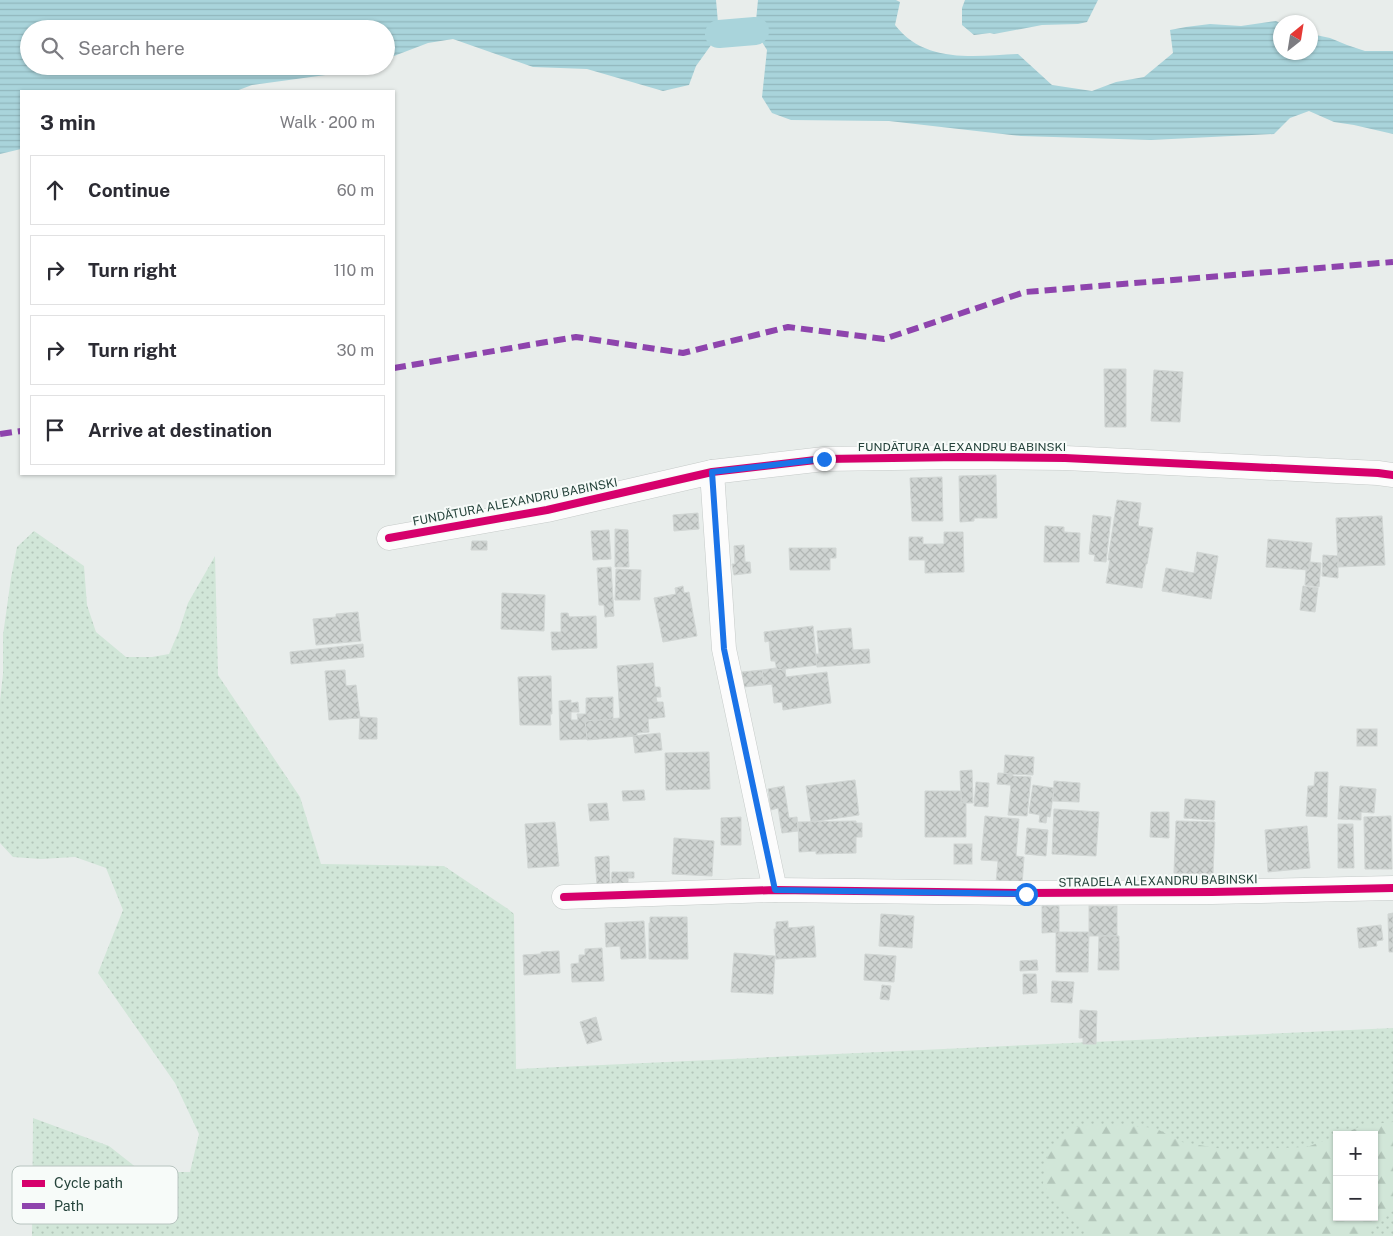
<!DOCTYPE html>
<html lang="en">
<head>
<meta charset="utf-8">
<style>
  :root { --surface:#fff; --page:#f2f2f3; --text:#2b2b33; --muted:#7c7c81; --line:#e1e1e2 }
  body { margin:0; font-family:"Public Sans",sans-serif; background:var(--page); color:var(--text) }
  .controls { position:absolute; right:15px; bottom:15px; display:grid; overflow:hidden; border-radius:0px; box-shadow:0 1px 4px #0004 }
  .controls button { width:45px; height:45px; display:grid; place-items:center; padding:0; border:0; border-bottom:1px solid var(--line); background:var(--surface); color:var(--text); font:25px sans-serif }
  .compass { position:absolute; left:1273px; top:15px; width:45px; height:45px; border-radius:50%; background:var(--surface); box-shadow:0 1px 4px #0004; rotate:30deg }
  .stop { position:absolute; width:15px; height:15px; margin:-11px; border:4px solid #1a73e8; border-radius:50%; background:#fff }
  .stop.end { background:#1a73e8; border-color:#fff; box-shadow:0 1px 5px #0008 }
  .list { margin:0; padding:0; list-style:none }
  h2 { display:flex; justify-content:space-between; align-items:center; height:65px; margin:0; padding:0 20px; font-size:21px }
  h2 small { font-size:16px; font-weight:400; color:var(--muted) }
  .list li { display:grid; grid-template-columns:32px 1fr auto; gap:15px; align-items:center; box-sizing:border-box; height:70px; margin:0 10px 10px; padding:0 10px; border:1px solid var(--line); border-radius:0px }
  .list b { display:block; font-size:19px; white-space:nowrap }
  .list em { font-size:16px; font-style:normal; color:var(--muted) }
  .icon { flex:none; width:28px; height:28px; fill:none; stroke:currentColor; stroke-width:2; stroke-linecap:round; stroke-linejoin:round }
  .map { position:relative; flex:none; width:1393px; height:1236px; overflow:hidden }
  .search { position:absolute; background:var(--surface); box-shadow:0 1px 4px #0004; left:20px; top:20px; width:375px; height:55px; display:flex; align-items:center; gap:12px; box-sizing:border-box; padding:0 18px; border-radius:28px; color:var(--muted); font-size:19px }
  .panel { position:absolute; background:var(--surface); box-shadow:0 1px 4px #0004; left:20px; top:90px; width:375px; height:385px; border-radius:0px }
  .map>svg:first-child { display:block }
</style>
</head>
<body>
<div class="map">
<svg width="1393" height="1236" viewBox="0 0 1393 1236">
  <defs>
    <pattern id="green-dots" width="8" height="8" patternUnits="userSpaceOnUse" patternTransform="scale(1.25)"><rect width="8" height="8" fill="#d1e6d8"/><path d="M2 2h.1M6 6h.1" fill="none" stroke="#b3c6ba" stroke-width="1.8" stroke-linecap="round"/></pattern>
    <pattern id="forest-firs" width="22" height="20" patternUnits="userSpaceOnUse" patternTransform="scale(1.25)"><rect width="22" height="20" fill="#d1e6d8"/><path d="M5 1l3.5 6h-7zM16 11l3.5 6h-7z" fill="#b3c6ba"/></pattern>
    <pattern id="water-rules" width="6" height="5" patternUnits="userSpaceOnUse" patternTransform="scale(1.25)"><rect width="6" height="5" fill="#a9d4db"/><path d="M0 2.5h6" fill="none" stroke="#91b7bd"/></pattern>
    <pattern id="building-cross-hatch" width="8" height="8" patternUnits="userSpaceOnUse" patternTransform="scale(1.25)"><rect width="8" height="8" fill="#cfd4d2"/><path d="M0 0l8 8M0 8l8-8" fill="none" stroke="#b2b7b5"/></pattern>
  </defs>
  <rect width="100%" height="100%" fill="#e8edeb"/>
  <path fill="url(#green-dots)" fill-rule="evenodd" d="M34,531l50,35 3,39 9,27 30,25h26l17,-3 10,-23 9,-28 27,-47 3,119 82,122 21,67 123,2 64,43 6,5 2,155 877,-41v208h-1361l1,-118 76,28 33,26h48l9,-38 -24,-51 -77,-110 25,-63 -17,-42 -31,-11 -34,2 -28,-2 -13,-14v-142l3,-27v-39l8,-57 6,-31zM1337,1135h37v82h-37z"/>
  <path fill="url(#forest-firs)" d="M1393,1122v89l-30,25h-271l-24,-19 -25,-33 5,-30 26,-27 37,-3 44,4 27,14 46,8 79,-3 30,-11v81h37v-82h-34l24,-10z"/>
  <g fill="url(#water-rules)">
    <path d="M0,0h716l3,34 -23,32 -7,19 -26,6 -76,-22 -54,-2 -80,-28 -25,4 -42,16v-30h-357v37h338l-12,5 -103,14 -16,6h-215v58l-21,5z"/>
    <path d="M758,0h138l4,2 -5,23c30,39 80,31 123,29l34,31 40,6 24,-9 28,-5 29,-24 -3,-23 16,-3 24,-3 31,2 35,-5 4,2v29h30l1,-18 19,4 17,7 18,6h28v83l-39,-9 -20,-3 -25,-11 -19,7 -16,16 -123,6 -130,-4 -132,-15 -98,-1 -19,-7 -10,-16 5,-47 -12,-19z"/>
    <path d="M965,0h133l-11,22 -9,2 -36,1 -48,9 -4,-1 -16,2 -12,-10v-17z"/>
  </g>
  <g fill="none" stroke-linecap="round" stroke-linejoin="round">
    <path stroke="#a9d4db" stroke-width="28" d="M719,34l36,-3"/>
  </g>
  <g fill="url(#building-cross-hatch)" stroke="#d1d6d4">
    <path d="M1104,369h22v58h-21z"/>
    <path d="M1154,370l29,2 -3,50 -29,-1z"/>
    <path d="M996,475l1,43h-23v3l-14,1 -1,-46z"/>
    <path d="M942,477l1,44h-31l-2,-43z"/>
    <path d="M1117,500l24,3 -3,23 15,2 -6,36h-1l-4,24 -36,-5 4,-23h-2z"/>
    <path d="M698,513l1,16 -25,2 -1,-16z"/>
    <path d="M1093,515l18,2 -5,45 -12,-1 1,-6 -6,-1z"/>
    <path d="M1382,516l3,49 -47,2 -2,-49z"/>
    <path d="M1045,526l19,1v5l16,1 -1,29h-35z"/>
    <path d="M615,529l13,1 1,37h-14z"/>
    <path d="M609,530l2,29 -18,1 -2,-29z"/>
    <path d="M944,532h19l1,40 -39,1v-13h-16v-23h14v7h21z"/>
    <path d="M1268,539l44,4 -3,27 -43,-3z"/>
    <path d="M472,541h15v9h-16z"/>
    <path d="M744,545l1,17h5l1,11 -17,2 -2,-11h3l-1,-18z"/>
    <path d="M789,548h47v10h-6v12h-40z"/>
    <path d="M1197,552l21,4 -7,43 -49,-8 4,-23 28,5z"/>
    <path d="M1323,555l15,1v22l-16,-2z"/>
    <path d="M1310,562l11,1 -2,24 -14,-2 1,-15h3z"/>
    <path d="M611,567l3,49 -9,1 -1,-12h-5l-2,-37z"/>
    <path d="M616,569l25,1 -1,30h-25z"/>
    <path d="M683,586l1,7 5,-1 8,44 -34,6 -9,-44 22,-4 -1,-6z"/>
    <path d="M1303,586l15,2 -3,24 -15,-2z"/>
    <path d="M502,593l43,2 -1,36 -43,-2z"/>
    <path d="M358,612l3,29 -45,4 -3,-26 23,-2v-3z"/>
    <path d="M561,613h7l1,4 27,-1 1,32 -45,2 -1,-18h10z"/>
    <path d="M813,626l4,39 -40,5 -2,-9h-4l-2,-20 -4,1 -1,-10z"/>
    <path d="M851,628l2,22 16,-1 1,14 -53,4 -1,-13h3l-2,-23z"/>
    <path d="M363,644l1,13 -73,7 -1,-12z"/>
    <path d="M653,663l2,24h5l1,10h-5l1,5h6l2,15 -17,2 1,13 -12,1v3l-50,4 -2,-19 35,-3 -3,-52z"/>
    <path d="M776,668l1,2 8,-1 1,8 41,-5 4,31 -48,7 -1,-8 -8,1 -2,-19 -8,1 -2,-15z"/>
    <path d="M345,670l1,16 10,-1 4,33 -31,2 -4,-49z"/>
    <path d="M762,670l2,15 -20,2 -2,-15z"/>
    <path d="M551,676l1,38h-2l1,11h-31l-2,-48z"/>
    <path d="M613,697v22l-28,2 2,18 -27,1 -1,-39 12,-1v3l7,-1 1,10h-8v8h7l-1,-6h9v-16z"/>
    <path d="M360,717l17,1v21h-18z"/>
    <rect x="1357" y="729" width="20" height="17"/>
    <path d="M660,733l2,17 -27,3 -2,-17z"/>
    <path d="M709,752l1,37 -44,1 -1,-37z"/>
    <path d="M1005,755l29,2 -1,18 -29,-1z"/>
    <path d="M972,770l1,33h-12l-1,-32z"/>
    <path d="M1315,772h13l-1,45 -21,-1 2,-30h6z"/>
    <path d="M998,773l14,1 1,2 18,1 -4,39 -19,-1 3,-30 -14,-1z"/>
    <path d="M855,780l4,35 -48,7 -5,-36z"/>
    <path d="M1054,781l26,2 -1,19 -26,-1z"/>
    <path d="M976,782l13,1 -1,24 -14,-1z"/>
    <path d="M1033,785l21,3 -4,29 -3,-1 -1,7 -7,-1 1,-7 -11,-2z"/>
    <path d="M784,786l5,32 8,-1 1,14 -16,2 -4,-25 -7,2 -3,-21z"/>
    <path d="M1340,786l36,3 -2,24 -13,-1v8l-23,-1z"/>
    <path d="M644,790l1,10 -22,1 -1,-10z"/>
    <path d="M925,791h36v12h5v34h-41z"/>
    <path d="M1185,799l30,2 -1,19 -30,-2z"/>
    <path d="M607,803l2,17 -19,1 -2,-17z"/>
    <path d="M1054,809l45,3 -3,44 -44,-2z"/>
    <path d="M1151,812h18v26l-19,-1z"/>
    <path d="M985,816l34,3 -3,37 8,1 -2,28 -26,-2 2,-22 -17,-1z"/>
    <path d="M1391,816l1,53h-27l-1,-52z"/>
    <path d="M741,817v28h-20v-27z"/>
    <path d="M856,821v2h6v14h-6v16l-40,1v-3l-17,1 -1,-30z"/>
    <path d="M1176,821l39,1 -2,52 -39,-1z"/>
    <path d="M555,822l4,44 -31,2 -3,-44z"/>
    <path d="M1338,824h15l1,44h-16z"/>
    <path d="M1307,826l3,42 -42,4 -3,-42z"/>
    <path d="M1027,828l21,2 -2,26 -21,-2z"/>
    <path d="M674,838l40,3 -2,35 -40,-2z"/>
    <rect x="954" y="844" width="18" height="20"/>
    <path d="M609,856l1,29 -13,1 -2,-29z"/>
    <path d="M612,872h22v6h-6v7h-17z"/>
    <path d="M1042,906h17v26l-17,1z"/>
    <rect x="1089" y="906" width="28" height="30"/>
    <path d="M1393,913v39h-4l-1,-38z"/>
    <path d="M881,914l33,2 -2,32 -33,-2z"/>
    <path d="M650,917h37l1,42h-39v-36h1z"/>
    <path d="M644,921l2,37 -25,1 -1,-13 -14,1 -1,-24z"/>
    <path d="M788,921v7l26,-2 2,31 -40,2 -2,-30h2v-7z"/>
    <path d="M1381,925l2,15 -7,1 1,5 -18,2 -2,-20z"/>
    <path d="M1056,932h33l-1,40h-32z"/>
    <path d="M1099,936h20v34h-21z"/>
    <path d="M602,948l2,33 -32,1 -1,-18 8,-1v-8h6v-6z"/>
    <path d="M559,951l1,22 -36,2 -1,-20 18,-1v-2z"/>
    <path d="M734,953l41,3 -2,38 -42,-2z"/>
    <path d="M865,954l31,2 -2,26 -30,-2z"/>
    <path d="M1037,960l1,10 -18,1v-10z"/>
    <path d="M1023,974h13l1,19 -14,1z"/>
    <path d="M1052,981l22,1 -2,21 -21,-1z"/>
    <path d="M882,985l9,1 -2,14 -9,-1z"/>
    <path d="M1080,1010l17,1 -1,33h-13v-6h-4z"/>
    <path d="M596,1017l6,23 -15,4 -7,-22z"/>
  </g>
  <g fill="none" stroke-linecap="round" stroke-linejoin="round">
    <defs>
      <g id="street">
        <path d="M712,472l12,177 51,241"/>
        <path d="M389,538l158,-28 165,-38 112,-13 137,-2 104,1 313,15 15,2"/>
        <path d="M564,897l211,-7 251,3 186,-1 181,-4"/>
      </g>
    </defs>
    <use href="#street" stroke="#c5cac8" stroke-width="25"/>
    <use href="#street" stroke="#fcfcfc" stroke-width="24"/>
    <g stroke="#8e44ad" stroke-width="6" stroke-dasharray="12 6" stroke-linecap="butt">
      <path d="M394,368l182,-31 107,16 105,-26 96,12 141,-47 368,-30"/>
      <path d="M0,434l21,-3"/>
    </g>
    <defs>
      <g id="cycleway">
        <path d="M389,538l158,-28 165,-38 112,-13 137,-2 104,1 313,15 15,2"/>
        <path d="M564,897l211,-7 251,3 186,-1 181,-4"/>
      </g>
    </defs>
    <use href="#cycleway" stroke="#f7fbf9" stroke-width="11"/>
    <use href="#cycleway" stroke="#d6006c" stroke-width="8"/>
  </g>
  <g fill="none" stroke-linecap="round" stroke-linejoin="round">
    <path stroke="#1a73e8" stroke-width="6" d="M824,459l-112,13 12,177 51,241 251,4"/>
  </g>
  <g text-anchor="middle" stroke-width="4" stroke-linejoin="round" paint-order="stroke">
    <g font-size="12" fill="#24423a" stroke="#f7fbf9">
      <text x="962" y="451">FUNDĂTURA ALEXANDRU BABINSKI</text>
      <text transform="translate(515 502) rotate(-11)" y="4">FUNDĂTURA ALEXANDRU BABINSKI</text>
      <text transform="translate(1158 881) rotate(-1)" y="4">STRADELA ALEXANDRU BABINSKI</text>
    </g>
  </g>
  <rect x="12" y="1166" width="166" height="58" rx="8" fill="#f7fbf9" stroke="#b8c4c0" stroke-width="1"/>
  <rect x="22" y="1180" width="23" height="7" fill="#d6006c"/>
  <rect x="22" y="1203" width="23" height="6" fill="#8e44ad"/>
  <g font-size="14" fill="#24423a">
    <text x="54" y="1188">Cycle path</text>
    <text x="54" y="1211">Path</text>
  </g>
</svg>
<div class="controls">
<button>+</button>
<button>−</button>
</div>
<svg class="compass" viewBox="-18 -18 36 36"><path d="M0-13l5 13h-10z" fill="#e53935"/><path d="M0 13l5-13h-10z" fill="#7c7c81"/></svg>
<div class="stop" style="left:1026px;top:894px"></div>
<div class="stop end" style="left:824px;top:459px"></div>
<div class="search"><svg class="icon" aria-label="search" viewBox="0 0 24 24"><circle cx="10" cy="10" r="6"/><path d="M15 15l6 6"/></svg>Search here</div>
<section class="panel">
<h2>3 min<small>Walk · 200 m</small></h2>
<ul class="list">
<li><svg class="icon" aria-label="ahead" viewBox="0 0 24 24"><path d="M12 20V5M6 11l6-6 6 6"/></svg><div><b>Continue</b></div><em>60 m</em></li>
<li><svg class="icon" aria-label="right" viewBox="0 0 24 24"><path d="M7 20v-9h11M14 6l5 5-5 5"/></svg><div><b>Turn right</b></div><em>110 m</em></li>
<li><svg class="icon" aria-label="right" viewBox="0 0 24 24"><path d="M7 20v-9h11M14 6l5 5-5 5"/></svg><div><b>Turn right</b></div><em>30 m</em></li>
<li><svg class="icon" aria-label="arrive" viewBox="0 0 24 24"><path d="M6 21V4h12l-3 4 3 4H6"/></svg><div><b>Arrive at destination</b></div></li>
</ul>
</section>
</div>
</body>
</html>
